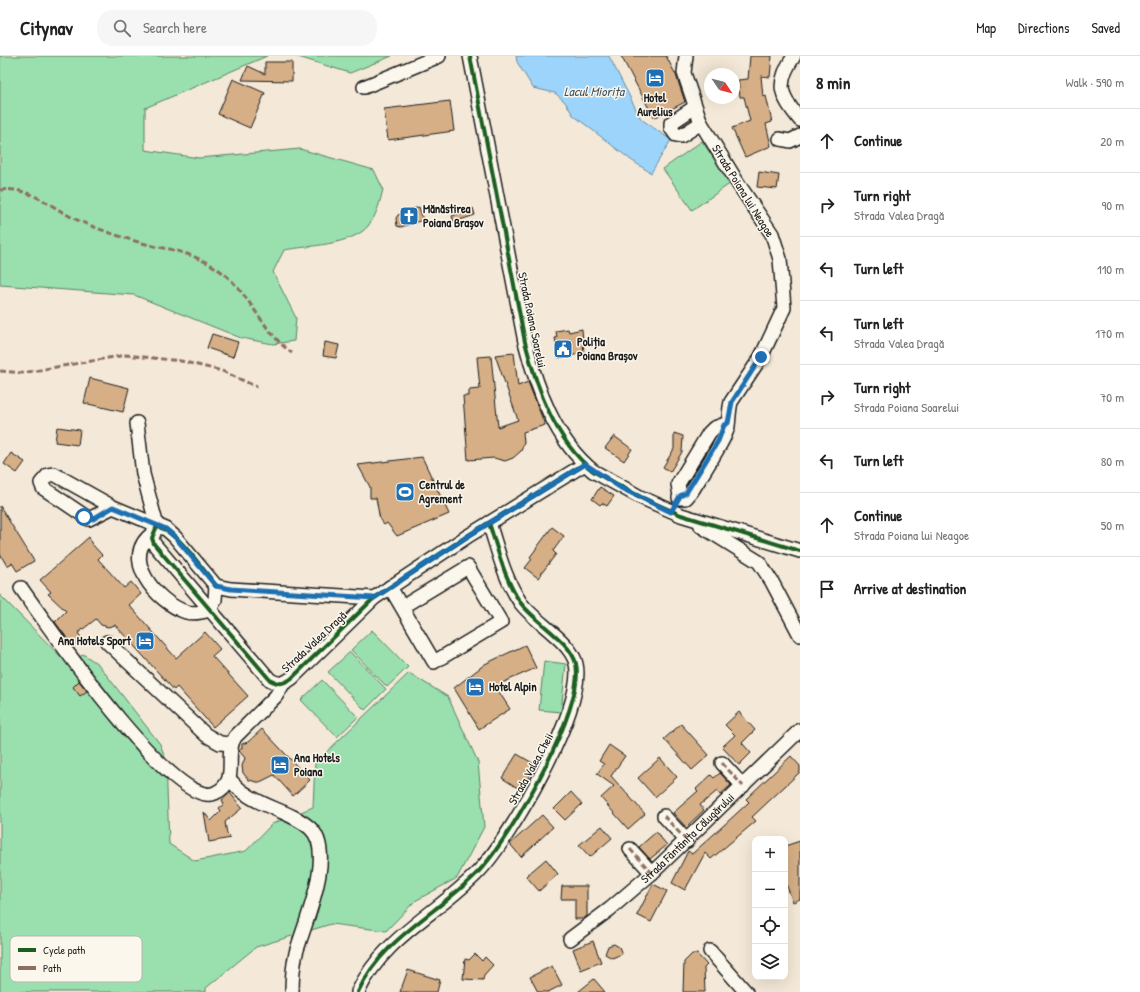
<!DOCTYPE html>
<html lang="en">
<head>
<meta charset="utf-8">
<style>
  :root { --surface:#fff; --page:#f6f6f6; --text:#222; --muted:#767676; --line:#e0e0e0 }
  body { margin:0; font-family:"Patrick Hand",sans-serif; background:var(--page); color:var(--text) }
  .controls { position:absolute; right:12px; bottom:12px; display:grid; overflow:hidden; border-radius:8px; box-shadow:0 4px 16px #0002 }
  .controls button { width:36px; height:36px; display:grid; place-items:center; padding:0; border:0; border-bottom:1px solid var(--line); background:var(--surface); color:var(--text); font:20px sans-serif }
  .compass { position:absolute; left:704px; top:12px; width:36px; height:36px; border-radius:50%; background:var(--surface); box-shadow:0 4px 16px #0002; rotate:125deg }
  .stop { position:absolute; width:12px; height:12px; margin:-9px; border:3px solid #1f6fb2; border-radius:50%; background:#fff }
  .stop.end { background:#1f6fb2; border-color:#fff; box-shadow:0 1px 4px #0008 }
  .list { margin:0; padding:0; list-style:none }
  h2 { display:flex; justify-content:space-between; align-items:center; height:52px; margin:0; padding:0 16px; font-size:17px }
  h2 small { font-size:13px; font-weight:400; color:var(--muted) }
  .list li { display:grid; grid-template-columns:26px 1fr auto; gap:12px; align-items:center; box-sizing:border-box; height:64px; padding:0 16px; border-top:1px solid var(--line) }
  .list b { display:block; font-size:15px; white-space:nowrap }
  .list p { margin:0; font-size:13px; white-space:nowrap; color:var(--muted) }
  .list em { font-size:13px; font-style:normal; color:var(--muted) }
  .icon { flex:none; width:22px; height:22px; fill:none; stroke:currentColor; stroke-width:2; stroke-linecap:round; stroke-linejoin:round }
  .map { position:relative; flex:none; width:800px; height:936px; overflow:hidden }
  header { display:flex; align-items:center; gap:24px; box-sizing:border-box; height:56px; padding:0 20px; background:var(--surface); border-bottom:1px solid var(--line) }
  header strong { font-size:19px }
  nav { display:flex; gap:22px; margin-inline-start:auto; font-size:14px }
  .search { width:280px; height:36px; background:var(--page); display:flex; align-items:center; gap:10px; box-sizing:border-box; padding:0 14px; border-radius:16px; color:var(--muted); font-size:15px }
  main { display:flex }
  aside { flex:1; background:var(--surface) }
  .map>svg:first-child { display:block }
</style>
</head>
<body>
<header>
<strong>Citynav</strong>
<div class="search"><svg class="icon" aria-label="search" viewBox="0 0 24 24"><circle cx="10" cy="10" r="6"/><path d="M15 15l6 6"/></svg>Search here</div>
<nav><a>Map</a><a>Directions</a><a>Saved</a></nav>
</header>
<main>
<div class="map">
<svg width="800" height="936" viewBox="0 0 800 936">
  <rect width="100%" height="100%" fill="#f4e9d8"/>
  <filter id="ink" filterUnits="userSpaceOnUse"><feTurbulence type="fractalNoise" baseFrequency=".025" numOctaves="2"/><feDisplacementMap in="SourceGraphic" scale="8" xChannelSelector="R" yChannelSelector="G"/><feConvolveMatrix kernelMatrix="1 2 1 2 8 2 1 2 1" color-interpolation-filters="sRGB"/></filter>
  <g filter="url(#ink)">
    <g fill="#99e0ae" stroke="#5a7e65">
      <path d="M0,0h267l-122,52v42l54,8 101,-9 74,21 9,19c-3,13 -6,26 -15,37 -15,19 -62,20 -84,24l-11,22 23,46 -2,23 -21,3 -32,-6 -107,-43 -134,-10z"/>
      <path d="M295,0h97l-42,17z"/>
      <path d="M702,85l29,42 -39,27 -29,-41z"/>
      <path d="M0,539l70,71 13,-12 15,10 62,80 6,16 3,84 26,17 51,-10 26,-27 41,-17 2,-44 94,-90 39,24 30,65 6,65 -27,51 -42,23 -29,30 -55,-7 -75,23 -50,41v4h-206z"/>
      <path d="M372,574l36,37 -21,20 -36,-37z"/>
      <path d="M350,596l36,37 -21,21 -37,-38z"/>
      <path d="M544,605l22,3 -5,48 -22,-2z"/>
      <path d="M322,624l36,37 -21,20 -36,-37z"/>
    </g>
    <path fill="#9cd4fb" stroke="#698aa2" d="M516,0h93l32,63 30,21 -20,33 -20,-13 -58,-45 -8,-13 -10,-9 -22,-5 -16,-26z"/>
    <g fill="#d6af87" stroke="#1c1c1c">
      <path d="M621,0h45l10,19 9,27 -31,16z"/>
      <path d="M750,0h22l-2,21 -9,-1 2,21 3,-1 6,26 -6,2 5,22 -26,11 -13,-29 18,-7 -6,-24h-4l-2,-17 10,-1z"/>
      <path d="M265,6h27v19l-50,-1 6,-14 17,8z"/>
      <path d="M233,23l32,14 -15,35 -32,-14z"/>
      <path d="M450,45l4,30 -66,9 -4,-31z"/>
      <path d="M759,116l20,3 -2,14 -20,-2z"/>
      <path d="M419,151l4,13 -22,7 -4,-1 -1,-8 2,-3z"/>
      <path d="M473,152l2,7 -21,7 -2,-6z"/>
      <path d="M568,273l1,3 13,-3 2,24 -25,5 -4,-20h2l-1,-7z"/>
      <path d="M212,278l26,8 -5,15 -26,-9z"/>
      <path d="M325,286l14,3 -3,13 -13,-2z"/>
      <path d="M514,297l4,33 10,-4 17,43 -22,7 1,11 -3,8 -8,7 -8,3 -11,-3 -26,2 -5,-64h6v-6l11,-1 -3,-32 14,-1 7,71 20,-7 -23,-65z"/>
      <path d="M90,322l39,10 -6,24 -39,-9z"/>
      <path d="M57,371l23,3 -2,15 -23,-3z"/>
      <path d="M674,377l9,3 -1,16 -12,20 -7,-5 11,-18z"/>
      <path d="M614,380l18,13 -8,12 -19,-13z"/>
      <path d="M11,397l14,9 -8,11 -13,-9z"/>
      <path d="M422,401l27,57 -52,22 -10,-13 -3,2 -4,-5 -4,-22h-6v-11l-12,-22z"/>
      <path d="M600,431l14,9 -7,10 -5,-3 -2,2 -8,-6z"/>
      <path d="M0,450l34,55 -17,10 -5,-8 -5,3 -7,-12z"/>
      <path d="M552,471l12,9 -11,15 3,3 -18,24 -13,-10 7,-9 -2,-2z"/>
      <path d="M89,481l2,6 11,12 -4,4 26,29 7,-6 10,12 -12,11 47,53 29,-26 15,17 -8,7 36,40 -35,31 -36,-40 -3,3 -59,-65 -7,2 -7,-2 -5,-6 -18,14 4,6 -9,7 -18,-24 11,-11 -18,-17 3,-2 -11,-12z"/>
      <path d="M525,589l11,23 -41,18 15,23 -31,20 -25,-41 31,-24z"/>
      <path d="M79,625l8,10 -7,5 -7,-9z"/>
      <path d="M739,656l16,18 -13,13 9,10 -12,12 -17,-18 13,-12 -10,-10z"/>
      <path d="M681,668l28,31 -17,15 -28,-31z"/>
      <path d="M262,673l48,51 -17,16 -19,-21 -14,7h-3l-8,-2 -6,-7 -1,-7 3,-8 -6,-7 3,-3v-4l6,-2z"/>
      <path d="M609,689l16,11 -14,20 34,38 -17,15 -27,-31 13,-12 -17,-12 7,-10 -5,-3z"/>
      <path d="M517,698l19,11 -15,25 -19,-12z"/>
      <path d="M791,700l9,10v6l-48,45 4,4 -45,38 -6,-6 -20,37 -13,-7 16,-32 4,3 32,-29 25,-23 -3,-3z"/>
      <path d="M660,702l17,19 -22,20 -17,-19z"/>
      <path d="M720,717l11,12 -11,10 -3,-4 -17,14 4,5 -18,17 -13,-14 25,-22 -2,-2 15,-14 3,3z"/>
      <path d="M571,736l11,12 -17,16 -11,-11z"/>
      <path d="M230,737l12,15 -17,14 2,12 4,4 -22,4 -5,-30 7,9 10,-10 -2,-3 5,-4 -2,-4z"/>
      <path d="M542,759l11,12 -32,30 -11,-13z"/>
      <path d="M602,770l10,12 -22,19 -11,-12z"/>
      <path d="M656,776l11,13 -17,14 -11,-12z"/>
      <path d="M800,785v58l-7,3 -8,-21v-35z"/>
      <path d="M546,803l12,15 -19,17 -13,-15z"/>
      <path d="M653,828l14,7 -16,31 -14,-7z"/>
      <path d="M562,830h25v30l-4,3h-8v-20h-14z"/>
      <path d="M593,885l8,21 -20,8 -8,-21z"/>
      <path d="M614,888l5,3 3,7 -10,4 -7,-4 3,-8z"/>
      <path d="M475,898l7,7 3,-4 8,8 -9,10 -1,5 -20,-1 2,-20 4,1z"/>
      <path d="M692,898h5l10,11 -3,3 1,24h-22l1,-30z"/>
      <path d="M552,910l10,19 -14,7h-10l-8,-15z"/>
      <path d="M408,914l32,10 -3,12h-37z"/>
      <path d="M594,923l11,13h-27z"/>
    </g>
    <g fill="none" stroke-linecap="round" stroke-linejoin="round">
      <defs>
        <g id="minor">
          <path d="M470,0l55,286c12,47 30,98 68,129l47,26 41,18 119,36"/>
          <path d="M794,0c-19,28 -14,39 6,64"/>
          <path d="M364,31l75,-31"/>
          <path d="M695,51l-24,16v5l5,7 5,1 20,-13"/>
          <path d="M780,83l10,2 10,-5"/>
          <path d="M137,367l6,51 14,52"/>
          <path d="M680,440l-2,-12 31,-51 5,-5 14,-5"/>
          <path d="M679,442h7l6,-7c7,-12 35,-54 36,-65 1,-8 1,-16 3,-24l30,-45 23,-49 -4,-49 -8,-25 -33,-49 -38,-62 -17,-50 2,-17"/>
          <path d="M113,451l-24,12 -46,-31 -2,-5 7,-8 6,-1 59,33 53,22 9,8 41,49"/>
          <path d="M157,470l-5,12 2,6 116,136c9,5 14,4 22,-2l82,-80 94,-62 117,-72"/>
          <path d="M701,470l58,36 13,20 28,53"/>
          <path d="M153,477c-34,24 3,69 33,79 8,2 17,0 24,-2"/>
          <path d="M216,530l15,3 143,9"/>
          <path d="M390,531l44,75 67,-40 -33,-55 -66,40"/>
          <path d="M21,532c23,32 154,224 194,205 26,-12 8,-37 20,-56l41,-41 7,-12"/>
          <path d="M210,554l5,-10 1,-14"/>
          <path d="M107,586l99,93 14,8 11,1"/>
          <path d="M722,707l21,23"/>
          <path d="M230,724c5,5 10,11 16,14 19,14 46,18 64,34 27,24 -6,96 -14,125 -3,13 -4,26 -4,39"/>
          <path d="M664,760l23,25"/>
          <path d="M630,793l22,24"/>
          <path id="s1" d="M570,883l40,-30 42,-36 148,-143"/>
          <path d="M710,895l36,41"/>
          <path d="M358,936c25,-55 81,-79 121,-121 31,-32 107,-164 97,-207 -5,-23 -42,-42 -56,-62 -16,-24 -22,-52 -31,-79"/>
        </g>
      </defs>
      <use href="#minor" stroke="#1c1c1c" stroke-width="16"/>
      <use href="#minor" stroke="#fbf7ec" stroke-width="13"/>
      <g stroke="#8d6e63" stroke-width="3" stroke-dasharray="6 3" stroke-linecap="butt">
        <path d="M0,134c29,-4 51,17 75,29 20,9 53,21 75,26 7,2 16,3 23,5 17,4 36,12 50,23 28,23 40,59 69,80"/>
        <path d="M0,315l22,2 104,-18 55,6 41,10 35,16"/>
        <path d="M722,707l21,23"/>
        <path d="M664,760l23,25"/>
        <path d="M630,793l22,24"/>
      </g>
      <defs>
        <g id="cycleway">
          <path d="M470,0l55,286c12,47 30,98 68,129l47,26 41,18 119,36"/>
          <path d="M216,530c-15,-19 -37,-53 -59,-60l-5,12 2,6 116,136c9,5 14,4 22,-2l82,-80 94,-62 117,-72"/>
          <path d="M358,936c25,-55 81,-79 121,-121 31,-32 107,-164 97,-207 -5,-23 -42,-42 -56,-62 -16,-24 -22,-52 -31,-79"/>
        </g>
      </defs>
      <use href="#cycleway" stroke="#fbf7ec" stroke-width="6"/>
      <use href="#cycleway" stroke="#1b5e20" stroke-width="4"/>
    </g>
  </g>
  <g fill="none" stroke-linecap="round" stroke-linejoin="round" filter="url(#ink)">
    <path stroke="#1f6fb2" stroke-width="5" d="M84,461l9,2 20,-12 53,22 9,8 41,49 15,3 143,9 94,-62 117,-72 36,24 50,24 9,-16 6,-3 32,-52 6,-16 4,-2 4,-21 29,-45"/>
  </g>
  <defs>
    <symbol id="hotel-square" viewBox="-11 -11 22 22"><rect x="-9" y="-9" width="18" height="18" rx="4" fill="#1f6fb2" stroke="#fbf7ec"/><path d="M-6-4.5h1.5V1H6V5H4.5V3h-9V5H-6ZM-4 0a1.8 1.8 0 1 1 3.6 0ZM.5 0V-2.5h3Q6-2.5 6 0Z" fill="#fff"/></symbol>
    <symbol id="church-square" viewBox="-11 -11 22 22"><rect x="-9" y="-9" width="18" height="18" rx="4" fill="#1f6fb2" stroke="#fbf7ec"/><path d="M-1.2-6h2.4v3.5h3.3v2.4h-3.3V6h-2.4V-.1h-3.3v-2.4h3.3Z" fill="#fff"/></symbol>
    <symbol id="civic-square" viewBox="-11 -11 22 22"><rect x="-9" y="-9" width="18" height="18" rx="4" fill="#1f6fb2" stroke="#fbf7ec"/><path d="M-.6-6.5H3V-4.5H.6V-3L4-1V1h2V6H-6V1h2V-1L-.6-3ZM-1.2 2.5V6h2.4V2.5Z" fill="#fff"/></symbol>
    <symbol id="stadium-square" viewBox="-11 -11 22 22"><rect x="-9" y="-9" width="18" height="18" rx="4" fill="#1f6fb2" stroke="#fbf7ec"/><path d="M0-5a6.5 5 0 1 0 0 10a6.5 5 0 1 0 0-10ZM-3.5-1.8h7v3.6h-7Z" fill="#fff"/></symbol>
  </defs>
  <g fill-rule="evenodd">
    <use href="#hotel-square" x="644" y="11" width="22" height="22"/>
    <use href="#church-square" x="398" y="149" width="22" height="22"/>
    <use href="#civic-square" x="552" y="282" width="22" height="22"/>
    <use href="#stadium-square" x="394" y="425" width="22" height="22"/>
    <use href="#hotel-square" x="134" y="574" width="22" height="22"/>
    <use href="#hotel-square" x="464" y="620" width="22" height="22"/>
    <use href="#hotel-square" x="269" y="698" width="22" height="22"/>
  </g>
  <g text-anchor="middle" stroke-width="3" stroke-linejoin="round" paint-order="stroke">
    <g font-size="12" font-weight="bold" fill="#1c1c1c" stroke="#fbf7ec" text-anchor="start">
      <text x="655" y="46" text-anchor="middle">Hotel<tspan x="655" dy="14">Aurelius</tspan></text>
      <text x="423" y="157">Mănăstirea<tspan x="423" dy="14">Poiana Brașov</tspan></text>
      <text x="577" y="290">Poliția<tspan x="577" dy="14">Poiana Brașov</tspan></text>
      <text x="419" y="433">Centrul de<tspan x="419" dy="14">Agrement</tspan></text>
      <text x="131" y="589" text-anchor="end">Ana Hotels Sport</text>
      <text x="489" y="635">Hotel Alpin</text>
      <text x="294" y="706">Ana Hotels<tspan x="294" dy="14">Poiana</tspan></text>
    </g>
    <g font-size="12" fill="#1c1c1c" stroke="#fbf7ec">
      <text transform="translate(743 135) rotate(58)" y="4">Strada Poiana lui Neagoe</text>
      <text transform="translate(532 264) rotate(78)" y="4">Strada Poiana Soarelui</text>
      <text transform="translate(314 586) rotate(-43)" y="4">Strada Valea Dragă</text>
      <text transform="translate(531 713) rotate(-61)" y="4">Strada Valea Cheii</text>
      <text dy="4" stroke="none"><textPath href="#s1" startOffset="155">Strada Fântânița Călugărului</textPath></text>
    </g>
    <g font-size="13" font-style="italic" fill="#42535f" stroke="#fbf7ec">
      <text x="594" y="40">Lacul Miorița</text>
    </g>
  </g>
  <rect x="10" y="880" width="132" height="46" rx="6" fill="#fbf7ec" stroke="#b8b5ae" stroke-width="1"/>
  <rect x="18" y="892" width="18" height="4" fill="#1b5e20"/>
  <rect x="18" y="910" width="18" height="4" fill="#8d6e63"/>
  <g font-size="11" fill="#1c1c1c">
    <text x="43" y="898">Cycle path</text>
    <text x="43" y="916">Path</text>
  </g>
</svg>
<div class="controls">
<button>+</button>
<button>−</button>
<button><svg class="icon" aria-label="locate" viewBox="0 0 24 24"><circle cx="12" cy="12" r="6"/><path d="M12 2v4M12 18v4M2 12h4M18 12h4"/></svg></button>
<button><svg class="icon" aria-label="layers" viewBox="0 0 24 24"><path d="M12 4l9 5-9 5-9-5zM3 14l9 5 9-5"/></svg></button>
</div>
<svg class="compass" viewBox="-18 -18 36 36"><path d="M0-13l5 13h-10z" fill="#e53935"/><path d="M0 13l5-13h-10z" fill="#767676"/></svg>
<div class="stop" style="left:84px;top:461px"></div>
<div class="stop end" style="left:761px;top:301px"></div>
</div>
<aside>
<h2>8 min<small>Walk · 590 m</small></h2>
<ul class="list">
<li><svg class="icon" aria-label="ahead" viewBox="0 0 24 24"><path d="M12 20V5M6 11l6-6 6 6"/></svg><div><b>Continue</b></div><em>20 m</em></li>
<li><svg class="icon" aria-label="right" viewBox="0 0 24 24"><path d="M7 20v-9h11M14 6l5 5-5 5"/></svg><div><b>Turn right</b><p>Strada Valea Dragă</p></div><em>90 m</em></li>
<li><svg class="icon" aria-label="left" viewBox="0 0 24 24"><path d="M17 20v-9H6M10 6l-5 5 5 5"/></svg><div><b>Turn left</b></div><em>110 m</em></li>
<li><svg class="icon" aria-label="left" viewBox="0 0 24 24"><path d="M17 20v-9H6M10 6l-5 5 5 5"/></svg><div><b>Turn left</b><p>Strada Valea Dragă</p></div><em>170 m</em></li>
<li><svg class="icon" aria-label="right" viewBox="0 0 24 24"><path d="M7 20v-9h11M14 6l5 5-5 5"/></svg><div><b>Turn right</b><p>Strada Poiana Soarelui</p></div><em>70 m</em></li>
<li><svg class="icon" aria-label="left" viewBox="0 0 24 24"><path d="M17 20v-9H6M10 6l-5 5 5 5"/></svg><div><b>Turn left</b></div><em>80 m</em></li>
<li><svg class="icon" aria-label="ahead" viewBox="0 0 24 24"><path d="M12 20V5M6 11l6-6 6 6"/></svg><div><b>Continue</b><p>Strada Poiana lui Neagoe</p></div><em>50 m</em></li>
<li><svg class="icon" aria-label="arrive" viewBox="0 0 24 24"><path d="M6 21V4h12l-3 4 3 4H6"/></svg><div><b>Arrive at destination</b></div></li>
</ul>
</aside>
</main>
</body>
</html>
